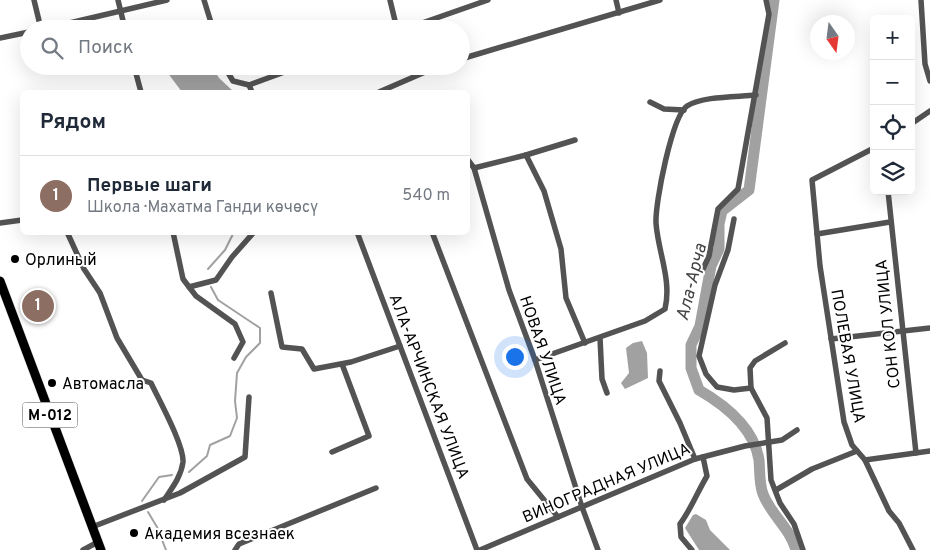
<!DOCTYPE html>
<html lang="ru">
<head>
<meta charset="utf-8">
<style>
  :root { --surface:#fff; --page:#f6f6f7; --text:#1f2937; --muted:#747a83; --line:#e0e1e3; --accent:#000 }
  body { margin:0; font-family:Overpass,sans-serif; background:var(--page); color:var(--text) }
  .controls { position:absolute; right:15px; top:15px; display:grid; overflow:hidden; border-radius:8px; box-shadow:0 5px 20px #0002 }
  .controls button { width:45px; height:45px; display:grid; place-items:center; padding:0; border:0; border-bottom:1px solid var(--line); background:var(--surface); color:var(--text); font:25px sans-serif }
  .compass { position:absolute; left:810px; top:15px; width:45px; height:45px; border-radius:50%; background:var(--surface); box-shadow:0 5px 20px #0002; rotate:166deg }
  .you { position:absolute; left:514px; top:356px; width:18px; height:18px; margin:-12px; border:4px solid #fff; border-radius:50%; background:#1a73e8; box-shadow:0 0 0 8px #1a73e833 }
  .badge { display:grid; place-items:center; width:32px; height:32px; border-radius:50%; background:var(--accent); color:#fff; font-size:16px; font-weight:700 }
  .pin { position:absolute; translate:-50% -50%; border:2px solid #fff; box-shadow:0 1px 5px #0006 }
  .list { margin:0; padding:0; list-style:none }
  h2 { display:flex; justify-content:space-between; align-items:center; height:65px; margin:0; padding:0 20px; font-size:21px }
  h2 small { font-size:16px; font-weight:400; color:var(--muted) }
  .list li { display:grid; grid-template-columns:32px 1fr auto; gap:15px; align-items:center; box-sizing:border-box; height:80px; padding:0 20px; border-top:1px solid var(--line) }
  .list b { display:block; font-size:19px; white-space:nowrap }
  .list p { margin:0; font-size:16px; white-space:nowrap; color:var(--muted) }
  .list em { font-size:16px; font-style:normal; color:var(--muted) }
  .icon { flex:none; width:28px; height:28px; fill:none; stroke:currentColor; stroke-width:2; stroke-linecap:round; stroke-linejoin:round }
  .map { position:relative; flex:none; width:930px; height:550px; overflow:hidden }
  .search { position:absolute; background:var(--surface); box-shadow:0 5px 20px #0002; left:20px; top:20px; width:450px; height:55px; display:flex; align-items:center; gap:12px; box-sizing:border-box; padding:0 18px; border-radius:28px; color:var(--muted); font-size:19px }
  .panel { position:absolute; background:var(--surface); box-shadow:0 5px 20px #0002; left:20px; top:90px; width:450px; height:145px; border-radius:8px }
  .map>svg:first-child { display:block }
</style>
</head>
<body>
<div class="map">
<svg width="930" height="550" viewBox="0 0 930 550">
  <rect width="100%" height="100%" fill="#fff"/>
  <g fill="#a1a1a1">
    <path d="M166,66h46l7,12 15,14h-52l-15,-20z"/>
    <path d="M642,341l5,12 1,25 -23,11 -4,-6 8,-10 -3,-25 7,-5z"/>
    <path d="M696,514l10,6 4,10 20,20h-31l-14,-22 8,-13z"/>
  </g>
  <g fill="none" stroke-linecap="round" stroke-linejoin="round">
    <g stroke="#a1a1a1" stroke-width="2">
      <path d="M208,269l17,-19 8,-16"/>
      <path d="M189,472l18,-16 3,-11 20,-9 7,-18 -2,-17 2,-28 9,-16 14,-14v-15l-42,-28 -7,-13"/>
      <path d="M142,501l17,-24 13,-2"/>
      <path d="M148,512l9,15 9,23"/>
    </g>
    <path stroke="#a1a1a1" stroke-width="11" d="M774,0l-25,190 -27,21 -3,13v25l-8,17 -11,60 -9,19v23l8,22c26,15 55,38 60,70 1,11 0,24 4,34 8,21 27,34 33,56"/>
    <defs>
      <path id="primary" d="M0,281l101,269"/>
    </defs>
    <use href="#primary" stroke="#dbdbdb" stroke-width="10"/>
    <g stroke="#535353" stroke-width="5.5">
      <path d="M34,0l7,29"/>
      <path d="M118,0l7,29"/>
      <path d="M204,0l9,29"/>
      <path d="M390,0l7,29"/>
      <path d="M616,0l3,13"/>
      <path d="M921,0l4,64 5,17"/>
      <path d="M44,29l123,-29"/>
      <path d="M405,29l83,-29"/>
      <path d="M0,38l29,-6"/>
      <path d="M461,59l199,-59"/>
      <path d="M134,66l7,26"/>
      <path d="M224,66l9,15 16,4 3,7"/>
      <path d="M249,85l52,-19"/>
      <path d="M379,92l60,-26"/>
      <path d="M650,102l14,7 20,1"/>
      <path d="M911,124l19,-13"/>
      <path d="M874,148l-62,32 8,86 24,156 8,23 13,15 24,51 10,12 14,27"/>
      <path d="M526,155l49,-15"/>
      <path d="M468,160l6,8 35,122 26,70 47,147 16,43"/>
      <path d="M474,168l52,-13 18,36 17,58 5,49 19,45"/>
      <path d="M888,191l28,262"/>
      <path d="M734,219l-6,31 -13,35 -16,71 7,18 11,13 17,3 17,-2"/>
      <path d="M0,223l22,-3"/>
      <path d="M67,232l17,37 16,24 17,45 25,42 9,3c8,17 33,62 32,79 -2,15 -11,26 -19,38"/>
      <path d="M173,232l10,47 13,17 39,28 8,18 -9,16"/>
      <path d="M357,232l120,318"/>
      <path d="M432,232l95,247 31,38"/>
      <path d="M817,234l73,-12"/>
      <path d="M703,269l6,-13 9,-47 20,-20 31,-175 -3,-14"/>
      <path d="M189,287l27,-7 16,-23 22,-25"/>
      <path d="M271,293l11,54 20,2 12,20 37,-7 49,-16"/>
      <path d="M600,338l2,41 5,14"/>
      <path d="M831,339l99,-11"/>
      <path d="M785,343l-30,18 -5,7 1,20 16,30 4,62 9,23 14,21 9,26"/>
      <path d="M535,360l110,-39 20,-12c7,-29 -7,-57 -9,-86 -1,-20 16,-107 31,-117 15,-10 51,-9 69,-11"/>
      <path d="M660,371l-1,10 21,42 15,36"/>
      <path d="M332,452l37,-16 -27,-72"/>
      <path d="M865,460l65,-9"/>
      <path d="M776,490l36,-21 45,-18"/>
      <path d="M92,527l88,-34 65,-36 4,-60"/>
      <path d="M83,550l15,-8"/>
      <path d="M235,550l4,-6 137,-56"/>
      <path d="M480,550l215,-91 50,-13 37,-6 15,-10"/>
      <path d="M692,550l-11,-13 -1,-13c11,-15 17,-31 27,-48l-4,-19"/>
    </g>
    <use href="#primary" stroke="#000" stroke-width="9"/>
  </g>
  <g fill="#000" stroke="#fff" stroke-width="2">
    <circle cx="15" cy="259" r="5"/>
    <circle cx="52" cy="383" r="5"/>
    <circle cx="134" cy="533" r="5"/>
  </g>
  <g text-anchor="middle" stroke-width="4" stroke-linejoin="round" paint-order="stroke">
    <rect fill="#fff" stroke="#4c4c4c" stroke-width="1" x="22.5" y="402.5" width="55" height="25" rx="4"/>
    <g font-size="15" font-weight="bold" fill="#000">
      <text x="50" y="420">М-012</text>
    </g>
    <g font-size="16" fill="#000" stroke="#fff" text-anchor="start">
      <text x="25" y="265">Орлиный</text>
      <text x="62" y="389">Автомасла</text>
      <text x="144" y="539">Академия всезнаек</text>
    </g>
    <g font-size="16" fill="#000" stroke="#fff">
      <text transform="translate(887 324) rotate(-96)" y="6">СОН КОЛ УЛИЦА</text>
      <text transform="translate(544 350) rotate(71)" y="6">НОВАЯ УЛИЦА</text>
      <text transform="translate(849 356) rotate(80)" y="6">ПОЛЕВАЯ УЛИЦА</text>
      <text transform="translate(430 386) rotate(69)" y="6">АЛА-АРЧИНСКАЯ УЛИЦА</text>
      <text transform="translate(606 482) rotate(-23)" y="6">ВИНОГРАДНАЯ УЛИЦА</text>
    </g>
    <g font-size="18" font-style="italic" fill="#424242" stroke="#fff">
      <text transform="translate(691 282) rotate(-76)" y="6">Ала-Арча</text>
    </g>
  </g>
</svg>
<div class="controls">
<button>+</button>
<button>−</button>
<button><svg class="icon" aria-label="locate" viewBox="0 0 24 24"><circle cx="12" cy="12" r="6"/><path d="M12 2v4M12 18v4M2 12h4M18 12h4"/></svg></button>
<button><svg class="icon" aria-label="layers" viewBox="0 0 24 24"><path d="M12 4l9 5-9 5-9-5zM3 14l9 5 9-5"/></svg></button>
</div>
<svg class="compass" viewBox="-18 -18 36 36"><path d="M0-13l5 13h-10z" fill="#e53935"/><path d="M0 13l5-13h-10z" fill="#747a83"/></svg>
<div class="you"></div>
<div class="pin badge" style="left:38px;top:306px;background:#8d6e63">1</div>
<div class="search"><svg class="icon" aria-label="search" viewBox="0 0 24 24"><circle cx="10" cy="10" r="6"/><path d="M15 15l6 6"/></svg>Поиск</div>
<section class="panel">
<h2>Рядом<small></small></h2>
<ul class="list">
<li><span class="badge" style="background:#8d6e63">1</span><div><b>Первые шаги</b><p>Школа · Махатма Ганди көчөсү</p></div><em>540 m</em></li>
</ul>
</section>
</div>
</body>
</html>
